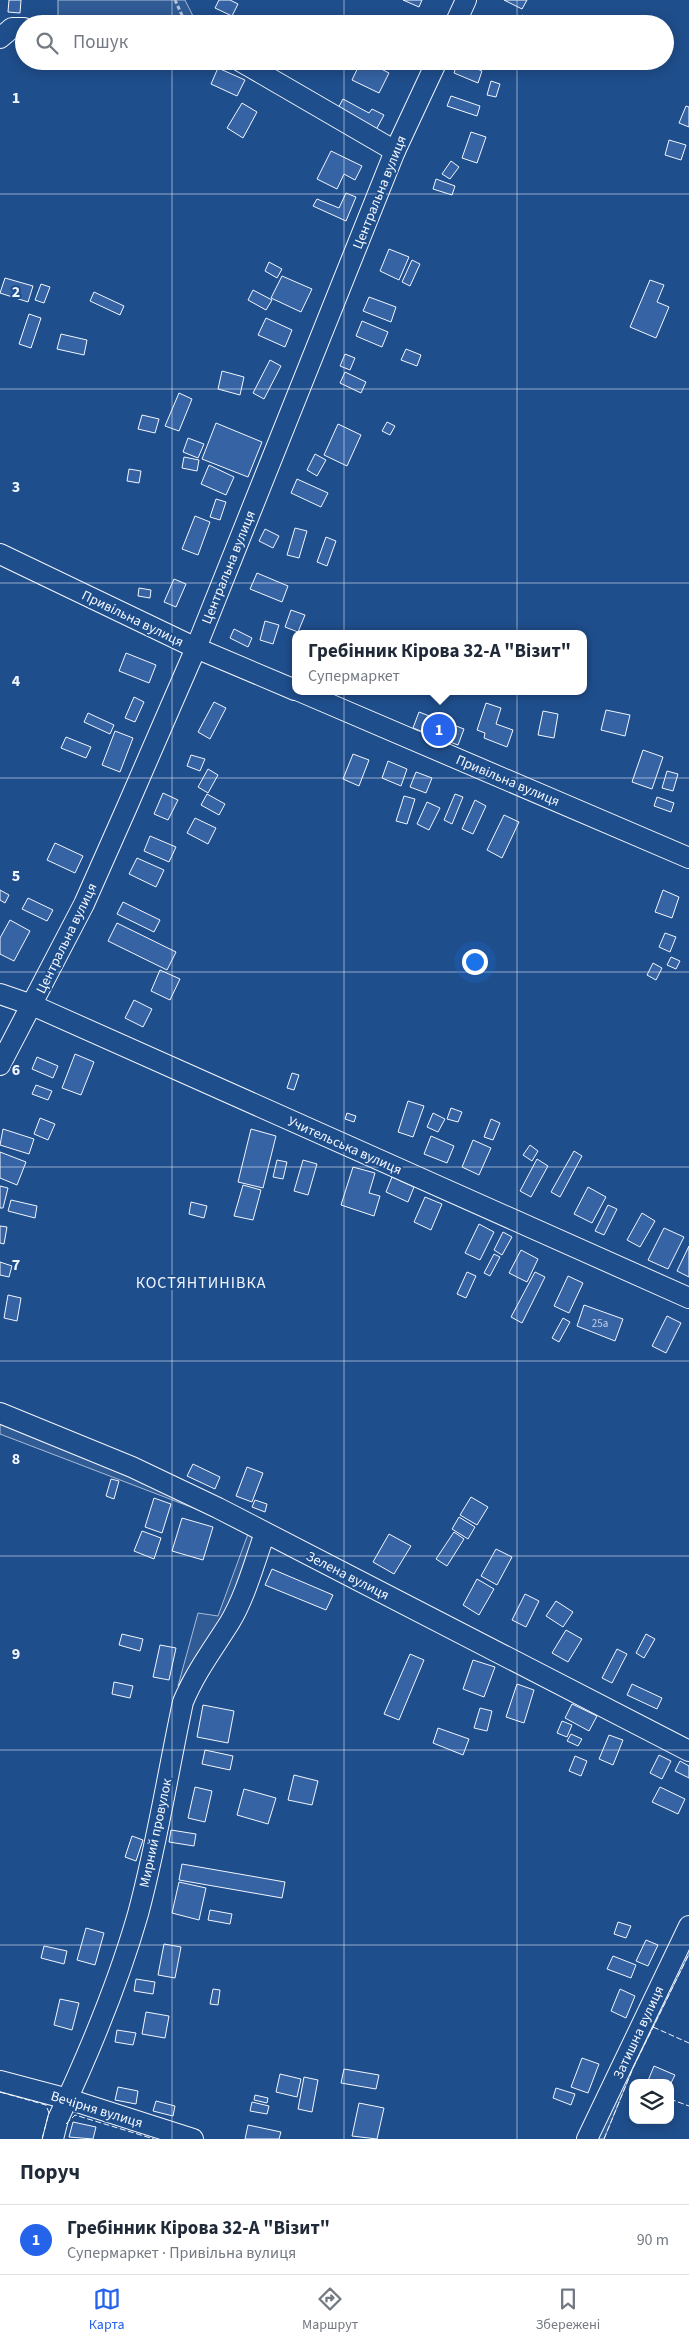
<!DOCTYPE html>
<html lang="uk">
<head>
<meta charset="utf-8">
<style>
  :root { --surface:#fff; --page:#f6f6f7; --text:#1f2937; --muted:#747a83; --line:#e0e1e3; --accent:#2563eb }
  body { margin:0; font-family:"Source Sans 3",sans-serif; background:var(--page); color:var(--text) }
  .controls { position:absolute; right:15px; bottom:15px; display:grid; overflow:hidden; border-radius:10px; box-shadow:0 2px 12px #0003 }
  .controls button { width:45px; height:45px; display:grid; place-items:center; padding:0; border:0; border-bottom:1px solid var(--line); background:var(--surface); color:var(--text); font:25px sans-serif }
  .you { position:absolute; left:474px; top:961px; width:18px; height:18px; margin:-12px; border:4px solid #fff; border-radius:50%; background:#1a73e8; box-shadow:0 0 0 8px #1a73e833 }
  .badge { display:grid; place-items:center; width:32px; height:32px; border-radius:50%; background:var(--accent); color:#fff; font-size:16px; font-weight:700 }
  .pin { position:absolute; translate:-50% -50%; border:2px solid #fff; box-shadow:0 1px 5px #0006 }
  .popup { position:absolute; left:292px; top:630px; width:295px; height:65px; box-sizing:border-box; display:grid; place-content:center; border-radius:10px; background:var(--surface); filter:drop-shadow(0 1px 4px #0005); font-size:16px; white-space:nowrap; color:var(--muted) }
  .popup b { font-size:19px; color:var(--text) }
  .popup::after { content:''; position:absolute; left:50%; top:100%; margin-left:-10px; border:10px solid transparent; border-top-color:var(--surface) }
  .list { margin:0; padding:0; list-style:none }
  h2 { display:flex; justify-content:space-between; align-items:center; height:65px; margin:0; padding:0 20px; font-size:21px }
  h2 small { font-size:16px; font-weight:400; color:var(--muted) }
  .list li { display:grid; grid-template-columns:32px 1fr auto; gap:15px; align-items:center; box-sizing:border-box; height:70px; padding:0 20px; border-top:1px solid var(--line) }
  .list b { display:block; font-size:19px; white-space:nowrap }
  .list p { margin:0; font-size:16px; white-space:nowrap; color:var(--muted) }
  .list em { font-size:16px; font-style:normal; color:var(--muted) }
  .icon { flex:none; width:28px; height:28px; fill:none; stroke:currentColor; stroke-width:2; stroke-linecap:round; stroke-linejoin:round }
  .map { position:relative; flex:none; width:689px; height:2139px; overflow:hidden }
  .search { position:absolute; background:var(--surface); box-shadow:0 2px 12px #0003; left:15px; right:15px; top:15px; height:55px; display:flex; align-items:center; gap:12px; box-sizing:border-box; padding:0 18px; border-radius:28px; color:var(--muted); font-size:19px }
  .sheet { height:135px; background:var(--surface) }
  nav { display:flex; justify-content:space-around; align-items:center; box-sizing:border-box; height:70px; border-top:1px solid var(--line); background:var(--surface); font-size:14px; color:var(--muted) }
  nav a { display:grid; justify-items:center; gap:2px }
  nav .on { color:var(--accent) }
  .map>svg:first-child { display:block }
</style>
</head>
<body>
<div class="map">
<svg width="689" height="2139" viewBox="0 0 689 2139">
  <rect width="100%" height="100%" fill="#1f4e8c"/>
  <g fill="#305b95" stroke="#a8bbd7">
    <path d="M58,0h127l9,18 -2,6h-134z"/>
    <path d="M0,1423l151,63 101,46 3,12 -21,57 -37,53 -19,32 20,-73 20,3 30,-82 -39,-20 -209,-80z"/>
    <path d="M689,1941v13l-56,114 -29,71h-12z"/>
  </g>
  <g fill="#3563a3" stroke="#f2f6ff">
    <path d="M9,0h12l-1,13 -12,-1z"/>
    <path d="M219,0h11l8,4 -6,12 -17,-8z"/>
    <path d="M403,0h19l-3,7z"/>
    <path d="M504,0h23l-5,9z"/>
    <path d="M522,15l18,9h-22z"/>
    <path d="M361,61h5l23,12 -10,20 -27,-13z"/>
    <path d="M458,61l24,10 -4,12 -24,-10z"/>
    <path d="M218,68l27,12 -8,16 -26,-12z"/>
    <path d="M491,81l9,3 -4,13 -9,-2z"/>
    <path d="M451,96l29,10 -3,10 -30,-10z"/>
    <path d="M343,99l26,14 3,-4 12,6 -8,15 -39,-20z"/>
    <path d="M242,103l15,9 -14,26 -16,-10z"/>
    <path d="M686,106l3,1v20l-10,-4z"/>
    <path d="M471,132l15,5 -9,26 -15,-5z"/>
    <path d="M669,140l17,5 -5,15 -16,-5z"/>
    <path d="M331,151l31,15 -7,14 -11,-6 -7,15 -20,-10z"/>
    <path d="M451,161l8,6 -9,12 -8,-5z"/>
    <path d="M436,179l19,7 -3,9 -19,-6z"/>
    <path d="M346,193l10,4 -10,24 -33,-15 4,-7 22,9z"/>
    <path d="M389,249l20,8 -10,23 -19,-9z"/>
    <path d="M412,260l8,4 -10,22 -8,-4z"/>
    <path d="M269,262l13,7 -5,9 -12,-7z"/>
    <path d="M282,276l30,13 -11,23 -30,-14z"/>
    <path d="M5,278l28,8 -5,16 -28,-9z"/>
    <path d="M650,280l14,5 -7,17 12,5 -13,31 -26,-11z"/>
    <path d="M41,284l9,3 -6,16 -9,-3z"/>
    <path d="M253,290l19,10 -6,10 -18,-10z"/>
    <path d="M94,292l30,14 -4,9 -30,-14z"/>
    <path d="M369,297l27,10 -5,15 -28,-11z"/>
    <path d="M29,314l12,4 -10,30 -12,-4z"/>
    <path d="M266,318l26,12 -7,17 -27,-12z"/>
    <path d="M362,321l26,11 -6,15 -26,-11z"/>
    <path d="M61,334l26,6 -3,15 -27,-6z"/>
    <path d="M406,349l15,6 -4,11 -16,-6z"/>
    <path d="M345,354l10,4 -5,12 -10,-4z"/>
    <path d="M270,360l11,6 -17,33 -11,-6z"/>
    <path d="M222,371l22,6 -4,18 -22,-6z"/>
    <path d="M345,372l21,10 -5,11 -21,-10z"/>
    <path d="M179,393l13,6 -13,32 -14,-5z"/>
    <path d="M142,415l17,4 -4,14 -17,-4z"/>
    <path d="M387,422l8,4 -5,9 -8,-4z"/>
    <path d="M216,423l46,19 -14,35 -46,-18z"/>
    <path d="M338,424l23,11 -14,31 -23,-11z"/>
    <path d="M188,438l16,6 -6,14 -15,-6z"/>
    <path d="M315,454l11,6 -9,16 -10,-6z"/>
    <path d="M184,457l15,3 -2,11 -15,-3z"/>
    <path d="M209,465l25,12 -8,18 -25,-11z"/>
    <path d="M129,469l12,2 -2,12 -12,-2z"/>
    <path d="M297,479l31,14 -7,14 -30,-14z"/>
    <path d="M216,499l10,3 -6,18 -10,-3z"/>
    <path d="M195,516l15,6 -12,33 -16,-6z"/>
    <path d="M295,528l12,3 -8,27 -12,-3z"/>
    <path d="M265,529l14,7 -6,12 -14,-7z"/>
    <path d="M326,537l10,4 -9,25 -10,-4z"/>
    <path d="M257,573l31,13 -6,16 -32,-13z"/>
    <path d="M174,579l12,5 -10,23 -12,-5z"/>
    <path d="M139,588l12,2 -1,8 -12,-2z"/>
    <path d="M291,610l14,5 -7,17 -13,-5z"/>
    <path d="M265,621l14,4 -6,19 -13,-4z"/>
    <path d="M234,629l18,9 -4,9 -18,-9z"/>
    <path d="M126,653l30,12 -7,18 -30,-12z"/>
    <path d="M134,697l10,5 -9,20 -10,-4z"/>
    <path d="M214,702l12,6 -16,31 -12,-7z"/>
    <path d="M486,703l15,5 -5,16 17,6 -6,17 -23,-9 1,-5 -8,-3z"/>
    <path d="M606,710l24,5 -5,21 -24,-6z"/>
    <path d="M543,711l15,3 -4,24 -16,-3z"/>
    <path d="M419,712l45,17 -6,16 -45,-17z"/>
    <path d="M88,713l26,12 -4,9 -26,-12z"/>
    <path d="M115,731l18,7 -13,34 -18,-7z"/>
    <path d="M66,737l25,10 -5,11 -25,-10z"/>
    <path d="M643,750l20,7 -11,32 -20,-7z"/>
    <path d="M353,754l16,6 -10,26 -16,-7z"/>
    <path d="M191,755l14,4 -5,12 -13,-5z"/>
    <path d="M388,761l19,8 -6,17 -19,-8z"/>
    <path d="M208,769l10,6 -10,18 -10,-6z"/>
    <path d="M667,771l11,3 -5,17 -11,-3z"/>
    <path d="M416,772l16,6 -6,15 -16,-6z"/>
    <path d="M163,793l15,7 -10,20 -14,-6z"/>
    <path d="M207,794l18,10 -6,11 -18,-10z"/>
    <path d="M455,794l8,3 -11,27 -8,-4z"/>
    <path d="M404,796l11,3 -8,25 -11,-3z"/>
    <path d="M657,797l17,6 -3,9 -17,-6z"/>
    <path d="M475,800l11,6 -13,28 -11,-5z"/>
    <path d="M427,802l13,6 -11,22 -12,-6z"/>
    <path d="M504,815l15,7 -17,36 -15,-8z"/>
    <path d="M195,818l21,10 -8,16 -21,-11z"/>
    <path d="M150,836l26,11 -7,15 -25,-11z"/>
    <path d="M55,843l28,13 -8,17 -28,-13z"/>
    <path d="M137,858l27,12 -8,17 -27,-13z"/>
    <path d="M0,890l9,5 -4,8 -5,-3z"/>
    <path d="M663,890l16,7 -7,21 -17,-6z"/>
    <path d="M28,898l25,12 -6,11 -25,-12z"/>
    <path d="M123,902l37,18 -6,12 -37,-18z"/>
    <path d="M10,920l20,11 -16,30 -14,-7v-16z"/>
    <path d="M117,923l59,29 -9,18 -59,-29z"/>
    <path d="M665,933l11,4 -6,15 -11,-5z"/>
    <path d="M671,957l9,4 -4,8 -9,-4z"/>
    <path d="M653,963l9,5 -6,12 -9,-5z"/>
    <path d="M160,970l20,9 -10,21 -19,-9z"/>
    <path d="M134,1000l18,9 -9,18 -18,-9z"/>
    <path d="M75,1054l19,8 -13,33 -19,-7z"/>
    <path d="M37,1057l21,9 -5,12 -21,-9z"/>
    <path d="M292,1073l7,2 -5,15 -7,-2z"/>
    <path d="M36,1085l16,6 -4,9 -16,-6z"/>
    <path d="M408,1101l16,5 -11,31 -15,-5z"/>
    <path d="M451,1108l11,4 -4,10 -11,-3z"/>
    <path d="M347,1113l9,3 -2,6 -9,-3z"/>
    <path d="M433,1113l12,6 -7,13 -11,-5z"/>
    <path d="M40,1118l15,6 -7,16 -14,-6z"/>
    <path d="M491,1119l9,4 -7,17 -9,-3z"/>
    <path d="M3,1129l31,10 -5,15 -29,-9z"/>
    <path d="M251,1129l25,7 -13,52 -25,-6z"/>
    <path d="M431,1136l23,10 -7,17 -23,-9z"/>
    <path d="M473,1140l18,8 -12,27 -17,-8z"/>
    <path d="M530,1145l8,6 -6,10 -9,-6z"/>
    <path d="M574,1151l8,5 -22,41 -9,-5z"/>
    <path d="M0,1152l26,10 -9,23 -17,-7z"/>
    <path d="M537,1159l11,7 -17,31 -11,-6z"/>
    <path d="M277,1160l10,2 -4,17 -10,-2z"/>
    <path d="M303,1160l14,4 -9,31 -14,-4z"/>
    <path d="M353,1167l22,6 -6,20 11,3 -6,20 -33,-11z"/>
    <path d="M392,1177l22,10 -6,15 -22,-10z"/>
    <path d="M243,1185l18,5 -8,30 -19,-4z"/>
    <path d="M0,1186l8,2 -5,20h-3z"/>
    <path d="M588,1187l18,10 -14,26 -18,-9z"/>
    <path d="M425,1197l17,7 -11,26 -17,-8z"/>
    <path d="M11,1200l26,6 -2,12 -27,-7z"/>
    <path d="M191,1202l16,4 -3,12 -15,-4z"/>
    <path d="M608,1205l9,4 -13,26 -9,-4z"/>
    <path d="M642,1213l13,8 -15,26 -13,-7z"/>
    <path d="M479,1224l15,8 -14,28 -15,-7z"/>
    <path d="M0,1226l7,1 -3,17 -4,-1z"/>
    <path d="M664,1228l20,9 -16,32 -20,-9z"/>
    <path d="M503,1232l9,5 -10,18 -8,-5z"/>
    <path d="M689,1246v31l-12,-6z"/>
    <path d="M521,1250l17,9 -11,23 -18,-9z"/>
    <path d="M494,1254l6,3 -10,19 -6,-3z"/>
    <path d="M0,1262l12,4 -3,11 -9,-2z"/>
    <path d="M467,1272l9,4 -10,22 -9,-4z"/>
    <path d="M535,1272l10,5 -23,46 -11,-6z"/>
    <path d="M568,1276l15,7 -14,30 -15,-7z"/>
    <path d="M8,1295l13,3 -4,23 -13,-3z"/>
    <path d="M584,1305l39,14 -8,22 -38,-15z"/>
    <path d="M667,1316l14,7 -15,30 -14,-7z"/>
    <path d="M563,1318l7,4 -11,20 -7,-4z"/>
    <path d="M193,1464l27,13 -5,12 -28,-13z"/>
    <path d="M247,1467l16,6 -11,29 -16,-6z"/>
    <path d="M111,1479l8,2 -5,18 -8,-3z"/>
    <path d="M471,1497l17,10 -11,18 -17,-10z"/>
    <path d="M154,1498l17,6 -9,29 -17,-6z"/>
    <path d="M255,1500l12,4 -2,8 -13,-5z"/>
    <path d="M459,1517l16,10 -7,12 -16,-10z"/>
    <path d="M182,1518l31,9 -10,33 -31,-9z"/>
    <path d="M142,1531l19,7 -7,21 -20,-8z"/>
    <path d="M454,1532l10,7 -17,27 -11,-7z"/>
    <path d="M389,1534l22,12 -17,28 -21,-12z"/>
    <path d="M496,1549l16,8 -15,28 -16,-9z"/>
    <path d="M272,1569l61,26 -7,15 -61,-25z"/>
    <path d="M477,1579l17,10 -15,26 -16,-10z"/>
    <path d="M525,1594l14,7 -13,26 -14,-7z"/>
    <path d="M556,1601l17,11 -10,15 -17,-11z"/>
    <path d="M566,1630l16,9 -14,23 -16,-9z"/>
    <path d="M122,1634l21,5 -3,12 -21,-6z"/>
    <path d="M646,1634l9,5 -11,19 -8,-5z"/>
    <path d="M160,1645l16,3 -7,32 -16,-3z"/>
    <path d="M617,1649l10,5 -15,29 -10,-5z"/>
    <path d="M410,1654l14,6 -25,60 -15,-6z"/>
    <path d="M473,1660l22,7 -11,30 -21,-8z"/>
    <path d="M114,1682l19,4 -3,12 -18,-4z"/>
    <path d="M517,1684l17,6 -10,33 -18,-6z"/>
    <path d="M632,1684l30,14 -5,11 -30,-14z"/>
    <path d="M572,1704l25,12 -8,15 -24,-13z"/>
    <path d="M203,1705l31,6 -6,32 -31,-6z"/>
    <path d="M480,1708l12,3 -5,20 -13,-3z"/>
    <path d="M562,1721l10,4 -5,12 -10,-4z"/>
    <path d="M438,1728l31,11 -6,16 -30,-12z"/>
    <path d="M571,1734l11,5 -4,7 -11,-5z"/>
    <path d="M609,1735l14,5 -10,25 -14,-6z"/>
    <path d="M205,1750l28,6 -3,14 -28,-6z"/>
    <path d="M659,1755l12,6 -9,18 -12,-6z"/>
    <path d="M575,1756l12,5 -6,15 -12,-5z"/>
    <path d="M680,1761l9,5v12l-14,-7z"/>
    <path d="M294,1775l24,6 -6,24 -24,-5z"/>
    <path d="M195,1787l17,4 -7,31 -17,-4z"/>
    <path d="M660,1787l25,12 -7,15 -26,-12z"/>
    <path d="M244,1789l32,9 -8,26 -31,-9z"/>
    <path d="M171,1830l25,4 -2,12 -25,-4z"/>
    <path d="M132,1836l11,4 -7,21 -11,-4z"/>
    <path d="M182,1864l103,18 -3,16 -103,-18z"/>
    <path d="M179,1882l27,6 -7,32 -27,-7z"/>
    <path d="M210,1910l22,4 -2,10 -22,-4z"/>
    <path d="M618,1922l13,4 -5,12 -12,-4z"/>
    <path d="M86,1928l18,5 -9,32 -18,-5z"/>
    <path d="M646,1940l12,5 -10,21 -12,-5z"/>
    <path d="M164,1944l17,3 -6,31 -17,-3z"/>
    <path d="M44,1946l23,5 -3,13 -23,-6z"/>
    <path d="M613,1956l23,9 -5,13 -24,-9z"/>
    <path d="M136,1979l19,3 -2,12 -19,-3z"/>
    <path d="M213,1989l7,1 -2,15 -8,-1z"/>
    <path d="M620,1989l15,7 -9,22 -15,-7z"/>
    <path d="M60,1999l19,4 -7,27 -18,-5z"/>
    <path d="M146,2012l23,4 -4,22 -23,-4z"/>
    <path d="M117,2030l19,3 -3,12 -18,-3z"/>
    <path d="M582,2058l17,6 -11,29 -17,-6z"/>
    <path d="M654,2066l21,9 -5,10v-2h-23z"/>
    <path d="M344,2069l35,6 -3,14 -35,-6z"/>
    <path d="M280,2074l21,5 -4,18 -21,-5z"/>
    <path d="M304,2077l14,3 -6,32 -14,-3z"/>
    <path d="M118,2087l20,4 -2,13 -21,-4z"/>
    <path d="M556,2088l19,6 -4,11 -18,-7z"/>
    <path d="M255,2095l13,3 -1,5 -13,-3z"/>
    <path d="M156,2101l19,5 -2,10 -20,-5z"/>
    <path d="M252,2102l17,4 -2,8 -17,-3z"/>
    <path d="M359,2103l25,5 -7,31 -25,-3z"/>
    <path d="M73,2122l23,5 -3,12 -24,-2z"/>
    <path d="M248,2125l33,7 -2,7h-34z"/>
  </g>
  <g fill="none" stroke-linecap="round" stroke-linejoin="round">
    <defs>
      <g id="minor">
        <path d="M455,24l11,-24"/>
        <path d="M0,38l12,-10h12"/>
        <path d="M240,61l155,90"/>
        <path d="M0,554l196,94 99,42"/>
        <path d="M299,691l390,167"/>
        <path d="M0,994l32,11 657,293"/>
        <path d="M0,1065l84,-161 43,-97 69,-159 199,-497 42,-90"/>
        <path d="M0,1413l132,54 86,41 471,243"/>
        <path d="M0,2081l68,18 125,40"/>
        <path d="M53,2139l5,-20c31,-66 60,-135 80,-205 19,-70 30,-142 45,-212 12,-29 30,-53 47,-80 16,-27 24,-59 35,-89"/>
        <path d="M587,2139l102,-213"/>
      </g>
    </defs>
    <use href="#minor" stroke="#f2f6ff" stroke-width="22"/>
    <path stroke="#b3c4dc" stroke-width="3" stroke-dasharray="4 2.5" stroke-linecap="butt" d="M175,0l11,24"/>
    <use href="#minor" stroke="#1f4e8c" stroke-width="20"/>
    <g stroke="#f2f6ff" stroke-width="1" stroke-dasharray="6 2.5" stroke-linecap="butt">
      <path d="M653,2027l36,16"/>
      <path d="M0,2092l46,13 3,8 -7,26"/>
      <path d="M670,2099l19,7"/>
      <path d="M66,2124l9,-9 79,24"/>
      <path d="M604,2139l29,-71 56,-114"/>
    </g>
  </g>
  <path fill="none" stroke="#f2f6ff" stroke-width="1" stroke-opacity="0.55" d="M172,0v24M344,0v24M517,0v24M172,61v2078M344,61v2078M517,61v2078M0,194h689M0,389h689M0,583h689M0,778h689M0,972h689M0,1167h689M0,1361h689M0,1556h689M0,1750h689M0,1945h689"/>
  <g text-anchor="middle" stroke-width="4" stroke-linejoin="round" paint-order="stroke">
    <g font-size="11" fill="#c3d1e8">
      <text x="600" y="1327">25а</text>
    </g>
    <g font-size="14" fill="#f2f6ff" stroke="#1f4e8c">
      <text transform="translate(379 192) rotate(-68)" y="5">Центральна вулиця</text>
      <text transform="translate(228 567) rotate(-68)" y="5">Центральна вулиця</text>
      <text transform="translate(133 618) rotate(26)" y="5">Привільна вулиця</text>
      <text transform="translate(508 780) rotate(23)" y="5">Привільна вулиця</text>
      <text transform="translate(66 938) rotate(-64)" y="5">Центральна вулиця</text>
      <text transform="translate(345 1145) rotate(24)" y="5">Учительська вулиця</text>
      <text transform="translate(348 1575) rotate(27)" y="5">Зелена вулиця</text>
      <text transform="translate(155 1833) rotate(-78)" y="5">Мирний провулок</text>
      <text transform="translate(638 2032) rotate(-65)" y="5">Затишна вулиця</text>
      <text transform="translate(97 2109) rotate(17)" y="5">Вечірня вулиця</text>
    </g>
    <g font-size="16" letter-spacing="1" fill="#f2f6ff" stroke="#1f4e8c">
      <text x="201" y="1288">КОСТЯНТИНІВКА</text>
    </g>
  </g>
  <g font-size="16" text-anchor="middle" font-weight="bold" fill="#f2f6ff" stroke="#1f4e8c" stroke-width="4" stroke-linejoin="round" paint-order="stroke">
    <text x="16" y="103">1</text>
    <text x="16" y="297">2</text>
    <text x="16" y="492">3</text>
    <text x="16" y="686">4</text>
    <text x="16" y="881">5</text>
    <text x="16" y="1075">6</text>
    <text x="16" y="1270">7</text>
    <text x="16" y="1464">8</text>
    <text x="16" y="1659">9</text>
  </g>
</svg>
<div class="controls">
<button><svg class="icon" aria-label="layers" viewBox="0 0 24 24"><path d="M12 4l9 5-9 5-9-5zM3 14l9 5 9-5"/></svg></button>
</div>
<div class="you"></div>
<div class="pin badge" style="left:439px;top:730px">1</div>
<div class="popup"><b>Гребінник Кірова 32-А &quot;Візит&quot;</b>Супермаркет</div>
<div class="search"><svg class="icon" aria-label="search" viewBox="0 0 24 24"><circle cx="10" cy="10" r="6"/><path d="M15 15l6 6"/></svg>Пошук</div>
</div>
<section class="sheet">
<h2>Поруч<small></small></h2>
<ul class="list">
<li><span class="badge">1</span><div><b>Гребінник Кірова 32-А &quot;Візит&quot;</b><p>Супермаркет · Привільна вулиця</p></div><em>90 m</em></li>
</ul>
</section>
<nav>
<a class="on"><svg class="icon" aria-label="map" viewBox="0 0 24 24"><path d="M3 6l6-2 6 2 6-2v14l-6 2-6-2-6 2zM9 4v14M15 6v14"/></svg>Карта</a>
<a><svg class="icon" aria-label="directions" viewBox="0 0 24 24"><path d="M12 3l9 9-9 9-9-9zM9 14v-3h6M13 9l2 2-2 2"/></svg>Маршрут</a>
<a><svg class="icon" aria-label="saved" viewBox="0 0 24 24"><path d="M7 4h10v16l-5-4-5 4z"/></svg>Збережені</a>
</nav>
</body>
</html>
